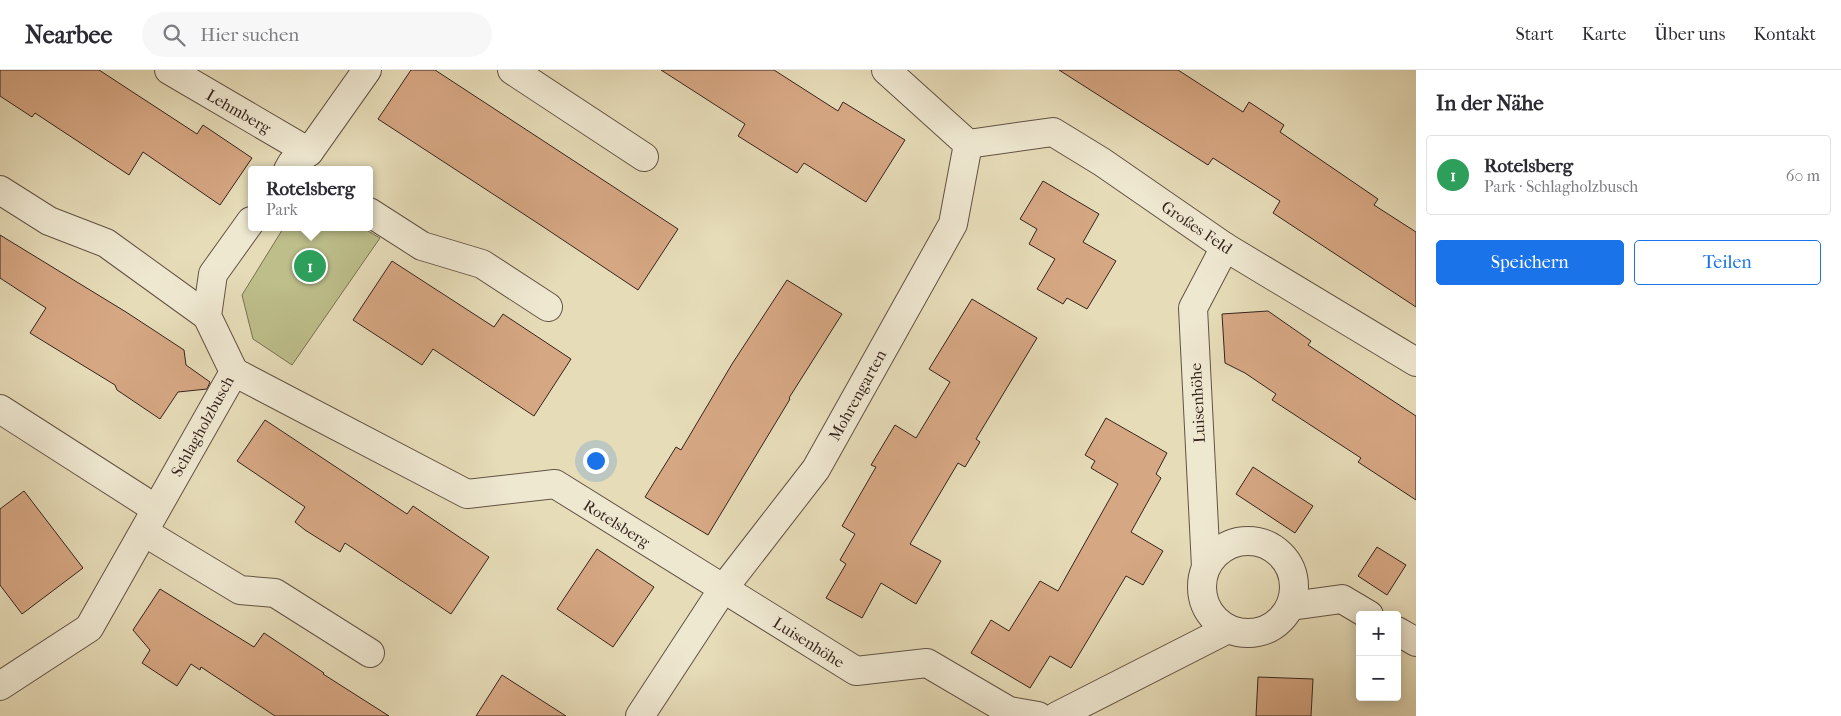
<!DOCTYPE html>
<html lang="de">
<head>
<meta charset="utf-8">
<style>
  :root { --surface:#fff; --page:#f7f7f7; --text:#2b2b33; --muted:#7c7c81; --line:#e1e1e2; --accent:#1a73e8 }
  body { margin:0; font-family:"IM FELL French Canon",serif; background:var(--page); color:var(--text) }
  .controls { position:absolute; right:15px; bottom:15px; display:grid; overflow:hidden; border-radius:5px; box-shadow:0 2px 12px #0003 }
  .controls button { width:45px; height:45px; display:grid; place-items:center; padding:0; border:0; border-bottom:1px solid var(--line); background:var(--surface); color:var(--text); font:25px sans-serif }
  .you { position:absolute; left:595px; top:390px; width:18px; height:18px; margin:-12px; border:4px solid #fff; border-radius:50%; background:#1a73e8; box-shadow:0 0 0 8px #1a73e833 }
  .badge { display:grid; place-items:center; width:32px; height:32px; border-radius:50%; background:var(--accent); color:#fff; font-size:16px; font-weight:700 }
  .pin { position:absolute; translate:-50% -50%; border:2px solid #fff; box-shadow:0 1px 5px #0006 }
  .popup { position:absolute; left:248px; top:96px; width:125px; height:65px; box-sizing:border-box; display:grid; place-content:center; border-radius:5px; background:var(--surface); filter:drop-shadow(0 1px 4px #0005); font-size:16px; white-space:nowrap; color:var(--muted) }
  .popup b { font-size:19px; color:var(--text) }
  .popup::after { content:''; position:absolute; left:50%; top:100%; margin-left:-10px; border:10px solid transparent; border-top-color:var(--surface) }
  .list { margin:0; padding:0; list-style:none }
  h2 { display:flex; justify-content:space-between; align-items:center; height:65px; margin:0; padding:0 20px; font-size:21px }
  h2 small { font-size:16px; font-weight:400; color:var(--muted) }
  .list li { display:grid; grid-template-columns:32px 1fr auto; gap:15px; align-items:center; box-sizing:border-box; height:80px; margin:0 10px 10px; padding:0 10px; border:1px solid var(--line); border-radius:5px }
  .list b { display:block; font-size:19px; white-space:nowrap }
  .list p { margin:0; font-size:16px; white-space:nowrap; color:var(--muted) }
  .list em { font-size:16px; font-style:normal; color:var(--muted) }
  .actions { display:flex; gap:10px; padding:15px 20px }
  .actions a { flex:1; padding:11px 0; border:1px solid var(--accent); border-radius:5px; text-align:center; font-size:18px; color:var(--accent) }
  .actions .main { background:var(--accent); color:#fff }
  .icon { flex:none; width:28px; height:28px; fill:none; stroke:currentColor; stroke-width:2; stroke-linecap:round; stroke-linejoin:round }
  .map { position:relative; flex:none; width:1416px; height:646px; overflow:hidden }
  header { display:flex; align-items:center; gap:30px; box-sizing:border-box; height:70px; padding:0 25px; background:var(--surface); border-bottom:1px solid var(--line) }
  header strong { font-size:24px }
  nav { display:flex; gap:28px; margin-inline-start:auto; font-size:18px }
  .search { width:350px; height:45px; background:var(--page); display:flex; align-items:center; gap:12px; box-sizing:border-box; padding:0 18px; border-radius:28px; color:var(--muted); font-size:19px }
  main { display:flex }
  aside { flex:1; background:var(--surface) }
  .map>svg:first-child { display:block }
</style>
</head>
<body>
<header>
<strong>Nearbee</strong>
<div class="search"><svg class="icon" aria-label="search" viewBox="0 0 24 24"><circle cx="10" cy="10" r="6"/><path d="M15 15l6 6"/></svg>Hier suchen</div>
<nav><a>Start</a><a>Karte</a><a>Über uns</a><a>Kontakt</a></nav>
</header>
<main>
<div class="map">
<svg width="1416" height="646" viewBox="0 0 1416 646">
  <rect width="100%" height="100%" fill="#e6dcb8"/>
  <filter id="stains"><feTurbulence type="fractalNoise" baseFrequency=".004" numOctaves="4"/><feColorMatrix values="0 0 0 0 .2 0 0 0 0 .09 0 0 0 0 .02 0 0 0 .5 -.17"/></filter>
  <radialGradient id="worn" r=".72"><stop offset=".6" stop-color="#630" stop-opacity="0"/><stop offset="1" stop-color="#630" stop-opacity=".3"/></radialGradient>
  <path fill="#bdbe8a" stroke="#7a7154" d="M284,157h77l19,11 -88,127 -39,-26 -11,-44z"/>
  <g fill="#d6a783" stroke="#36241d">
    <path d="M0,0h99l98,64 6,-9 49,33 -32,47 -77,-53 -14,23 -94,-62 -3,4 -32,-21z"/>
    <path d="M411,0h24l243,159 -40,61 -96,-64 -164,-107z"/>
    <path d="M661,0h113l64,41 5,-9 62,38 -39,62 -62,-39 -7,10 -59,-37 7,-12z"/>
    <path d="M1059,0h119l65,42 6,-10 35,23 -4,7 98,67 -4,6 42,27v75l-143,-94 7,-12 -67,-43 -5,7z"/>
    <path d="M1043,111l56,33 -16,28 33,19 -29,48 -20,-11 -4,6 -26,-15 18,-30 -26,-15 8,-15 -17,-10z"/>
    <path d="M0,165l126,77 58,38 2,15 24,17 -3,7 -29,3 -18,27 -43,-29 -2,-5 -85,-52 16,-25 -46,-30z"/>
    <path d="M392,191l102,66 9,-13 68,45 -37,57 -101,-67 -11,16 -69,-45z"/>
    <path d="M787,210l55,34 -53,84 1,1 -82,136 -63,-38 31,-50 5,3 51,-86z"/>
    <path d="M972,229l65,39 -61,101 4,3 -15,25 -7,-4 -48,81 31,17 -25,43 -35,-21 -19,35 -36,-20 20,-34 -6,-4 15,-26 -13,-8 34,-59 -5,-2 24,-40 21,13 34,-56 -21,-13z"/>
    <path d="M1268,241l43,30 -3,4 108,71v84l-58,-38 3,-4 -89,-58 4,-6 -31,-21 -20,-10 -3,-49z"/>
    <path d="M1106,348l61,35 -11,21 5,4 -30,54 32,19 -20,34 -17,-9 -55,92 -21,-12 -20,32 -59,-35 20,-33 18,11 31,-50 18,10 60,-107 -27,-16 4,-7 -10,-6z"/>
    <path d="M265,350l142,94 6,-8 76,51 -38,57 -106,-71 -5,9 -35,-22 -10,-8 10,-15 -68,-46z"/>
    <path d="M1253,397l60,39 -18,27 -59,-39z"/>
    <path d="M24,421l59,77 -61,46 -22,-29v-76z"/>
    <path d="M1377,477l29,18 -19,30 -29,-19z"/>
    <path d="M597,479l57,38 -41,60 -56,-38z"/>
    <path d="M160,519l94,58 10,-14 60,40 -1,1 66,42h-114l-74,-49 -1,3 -9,-6 -14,22 -35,-23 8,-13 -17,-20z"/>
    <path d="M502,605l64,41h-90z"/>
    <path d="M1258,607l55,2 -2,37h-55z"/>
  </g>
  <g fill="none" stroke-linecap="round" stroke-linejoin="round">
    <defs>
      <g id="minor">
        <path d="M169,0l140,82"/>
        <path d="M512,0l132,87"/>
        <path d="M968,74l85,-12 49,30 123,85 191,115"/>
        <path d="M288,100l4,-7 17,-11 58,-82"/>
        <path d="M0,120l49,31 57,22 101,73"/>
        <path d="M369,142l53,34 60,18 66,43"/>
        <path d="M234,302l233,122 88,-10 301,187 71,-8 82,48 29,5"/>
        <path d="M0,339l156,100"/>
        <path d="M144,462l96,58 35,3 95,60"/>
        <circle cx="1248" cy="517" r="46"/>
        <path d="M1206,497l-13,-259 32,-61"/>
        <path d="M1291,536l51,-7 27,16"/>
        <path d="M1397,561l19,11"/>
        <path d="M0,616l89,-58 145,-256 -27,-56 6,-42 38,-53"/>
        <path d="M640,646l83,-127 93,-120 137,-245 15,-80 -82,-74"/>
        <path d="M1057,646l171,-87"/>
      </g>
    </defs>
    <use href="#minor" stroke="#625244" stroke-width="30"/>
    <use href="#minor" stroke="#efe8d1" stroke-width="28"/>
  </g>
  <g text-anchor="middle" stroke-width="4.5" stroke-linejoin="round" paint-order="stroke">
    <g font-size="16" fill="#36241d" stroke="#efe8d1">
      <text transform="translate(239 41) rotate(30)" y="6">Lehmberg</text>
      <text transform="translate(1197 157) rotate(34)" y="6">Großes Feld</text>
      <text transform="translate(857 325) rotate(-61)" y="6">Mohrengarten</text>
      <text transform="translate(1197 333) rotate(-93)" y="6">Luisenhöhe</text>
      <text transform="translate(202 356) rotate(-61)" y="6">Schlagholzbusch</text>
      <text transform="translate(617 453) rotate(32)" y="6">Rotelsberg</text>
      <text transform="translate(809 572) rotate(32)" y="6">Luisenhöhe</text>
    </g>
  </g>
  <rect width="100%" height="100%" filter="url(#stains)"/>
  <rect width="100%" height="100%" fill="url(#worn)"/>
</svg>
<div class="controls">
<button>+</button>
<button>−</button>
</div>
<div class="you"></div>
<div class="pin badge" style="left:310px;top:196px;background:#2e9e5b">1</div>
<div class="popup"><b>Rotelsberg</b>Park</div>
</div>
<aside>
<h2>In der Nähe<small></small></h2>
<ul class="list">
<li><span class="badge" style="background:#2e9e5b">1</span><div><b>Rotelsberg</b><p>Park · Schlagholzbusch</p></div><em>60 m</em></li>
</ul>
<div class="actions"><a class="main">Speichern</a><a>Teilen</a></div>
</aside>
</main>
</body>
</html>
